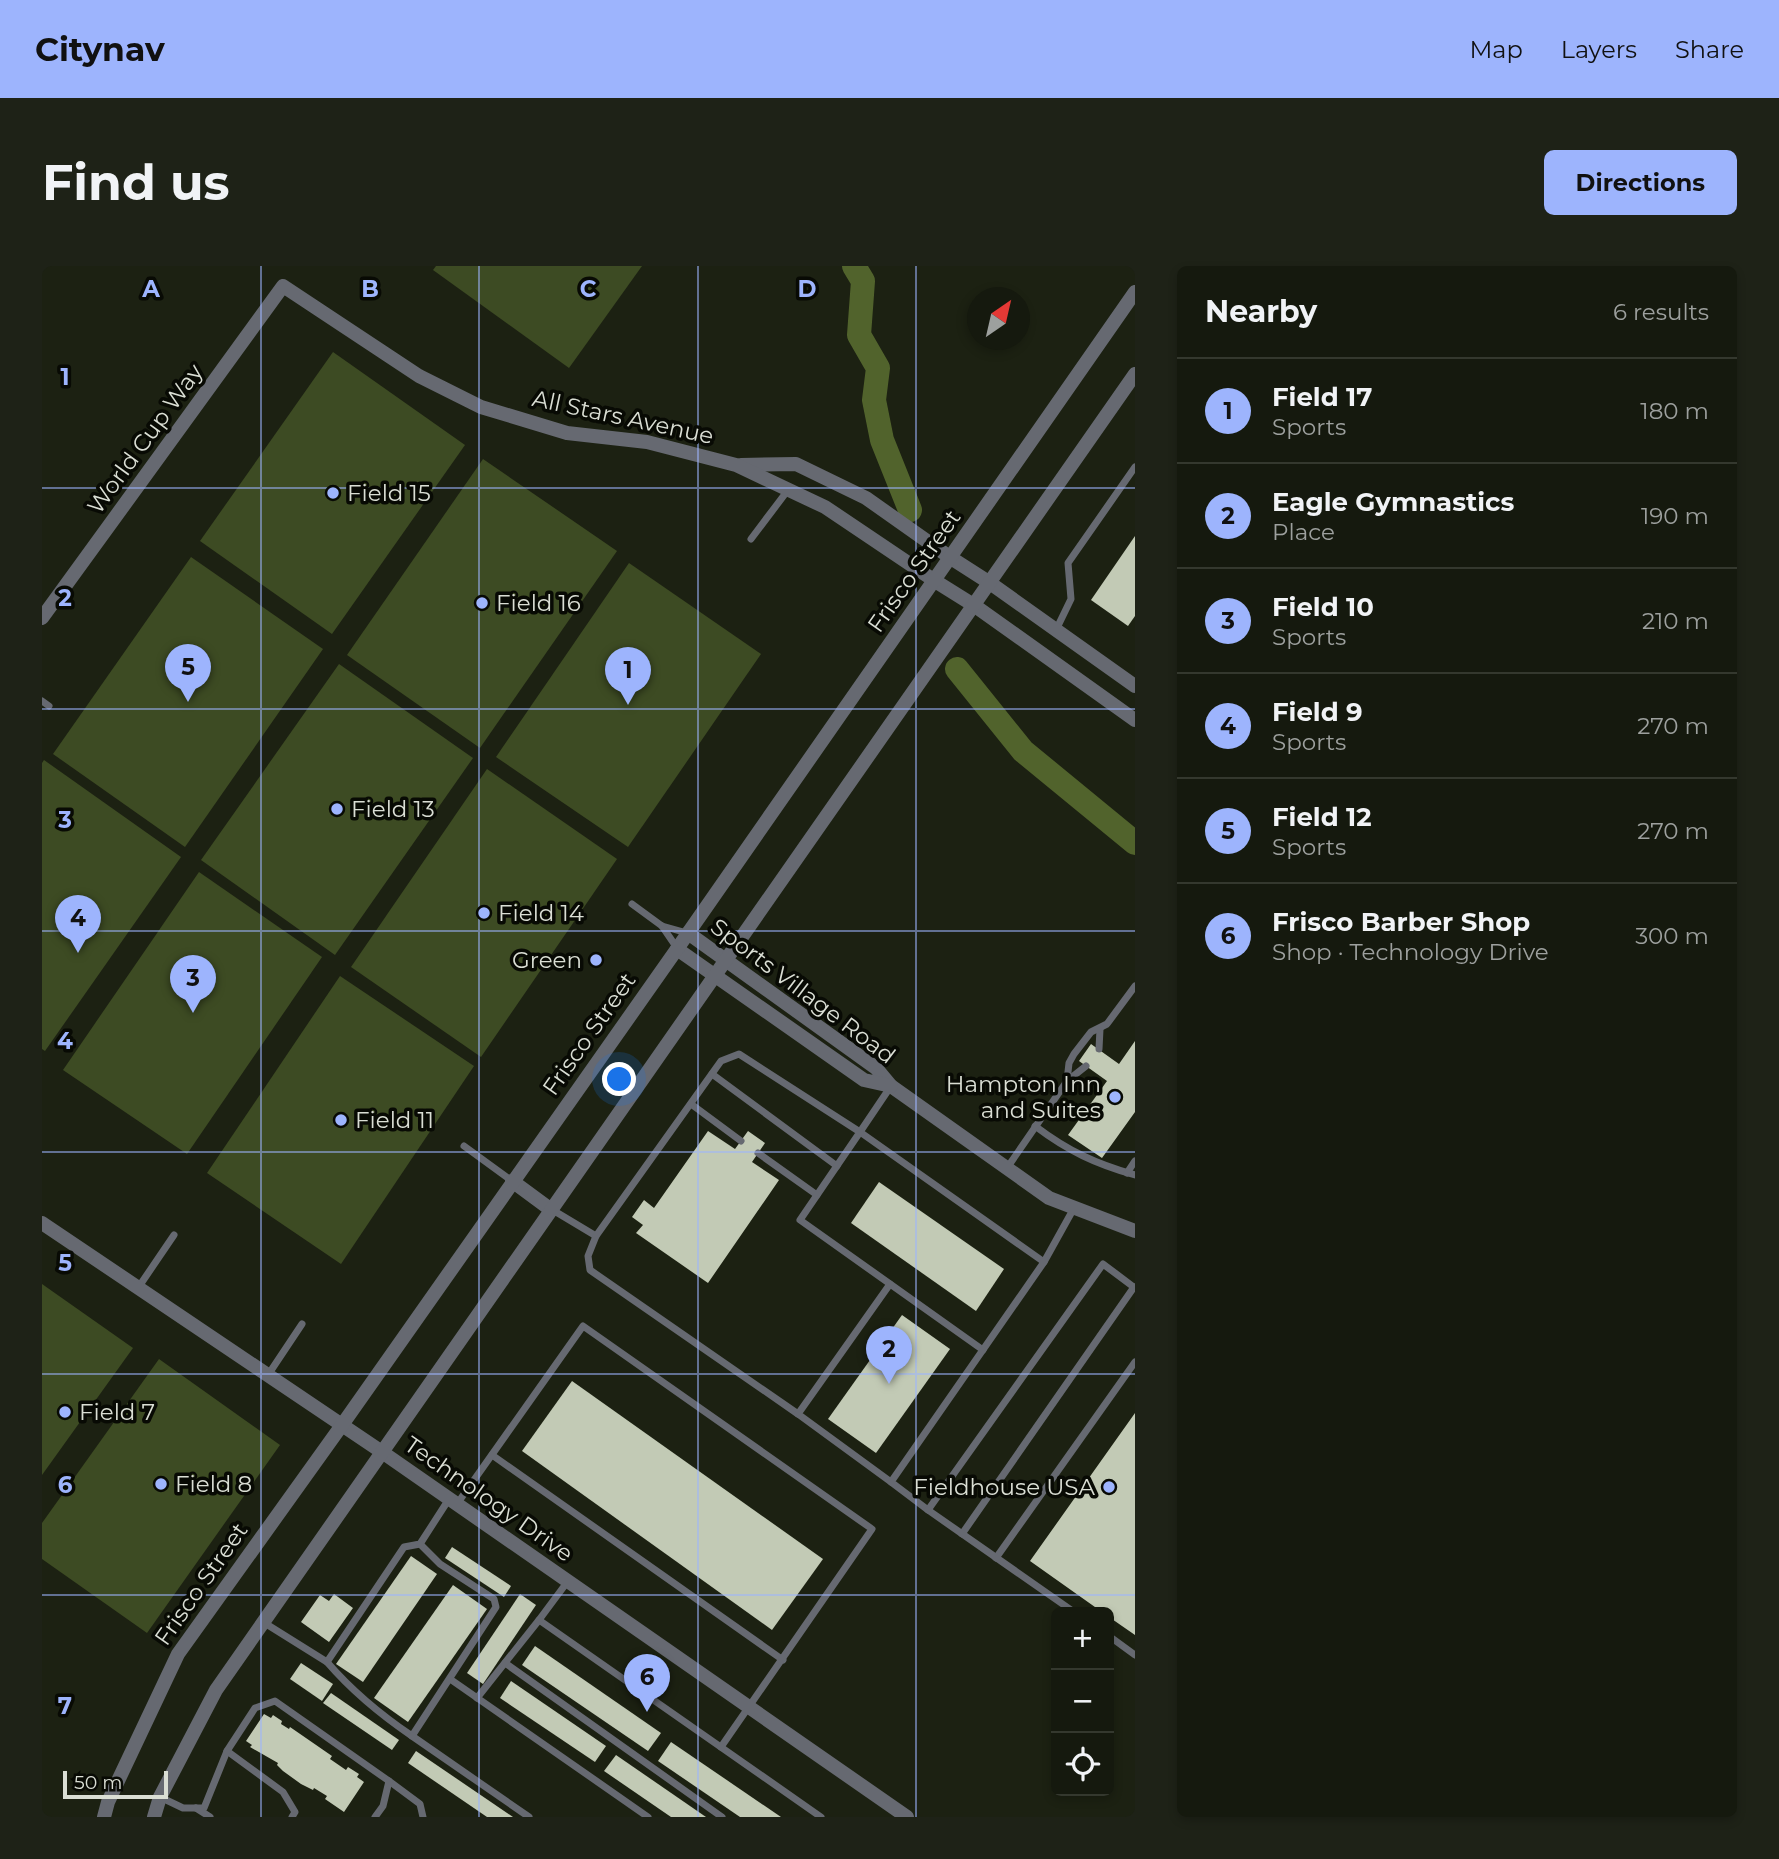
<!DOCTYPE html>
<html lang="en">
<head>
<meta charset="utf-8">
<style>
  :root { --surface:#15190e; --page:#1e2217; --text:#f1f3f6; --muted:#9da09e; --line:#34382e; --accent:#9db4fd }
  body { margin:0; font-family:Montserrat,sans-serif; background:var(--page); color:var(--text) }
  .controls { position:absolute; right:21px; bottom:21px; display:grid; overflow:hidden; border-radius:10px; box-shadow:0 4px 10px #0003 }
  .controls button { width:63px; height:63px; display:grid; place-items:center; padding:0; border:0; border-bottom:2px solid var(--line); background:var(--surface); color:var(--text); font:35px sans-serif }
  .compass { position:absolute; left:925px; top:21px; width:63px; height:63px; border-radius:50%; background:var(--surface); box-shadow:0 4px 10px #0003; rotate:34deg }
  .scale { position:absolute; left:21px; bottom:18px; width:105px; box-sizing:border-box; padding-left:7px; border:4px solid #daded4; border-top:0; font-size:19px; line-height:24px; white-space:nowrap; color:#daded4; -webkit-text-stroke:5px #080a04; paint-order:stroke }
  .you { position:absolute; left:578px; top:814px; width:24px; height:24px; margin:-18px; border:5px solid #fff; border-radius:50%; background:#1a73e8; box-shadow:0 0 0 10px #1a73e833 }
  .badge { display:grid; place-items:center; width:46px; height:46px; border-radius:50%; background:var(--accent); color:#111; font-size:23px; font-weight:700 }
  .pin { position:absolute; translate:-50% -58px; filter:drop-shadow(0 2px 4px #0008) }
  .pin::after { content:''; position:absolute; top:37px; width:24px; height:21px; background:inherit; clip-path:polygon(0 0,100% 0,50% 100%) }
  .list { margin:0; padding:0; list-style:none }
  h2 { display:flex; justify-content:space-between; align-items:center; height:91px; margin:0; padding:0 28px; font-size:30px }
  h2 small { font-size:23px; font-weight:400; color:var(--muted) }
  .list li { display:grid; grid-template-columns:46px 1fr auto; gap:21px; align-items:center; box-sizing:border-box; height:105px; padding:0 28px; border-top:2px solid var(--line) }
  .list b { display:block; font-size:26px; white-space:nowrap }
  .list p { margin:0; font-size:23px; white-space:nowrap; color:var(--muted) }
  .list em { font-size:23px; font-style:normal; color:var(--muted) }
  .icon { flex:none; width:38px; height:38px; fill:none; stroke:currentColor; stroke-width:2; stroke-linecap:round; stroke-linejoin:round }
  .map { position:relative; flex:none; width:1093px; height:1551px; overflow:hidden; border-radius:10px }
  header { display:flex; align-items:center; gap:42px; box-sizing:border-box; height:98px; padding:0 35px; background:var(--accent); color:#111 }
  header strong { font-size:33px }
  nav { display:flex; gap:38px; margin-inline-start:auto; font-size:24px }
  .intro { display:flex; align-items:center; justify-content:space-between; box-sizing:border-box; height:168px; padding:0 42px }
  h1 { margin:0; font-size:49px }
  .button { padding:18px 32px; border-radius:10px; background:var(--accent); color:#111; font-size:24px; font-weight:700 }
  main { display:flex; gap:42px; padding:0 42px }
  aside { flex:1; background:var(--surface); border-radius:10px; box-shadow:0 4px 10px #0003 }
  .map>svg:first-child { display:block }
</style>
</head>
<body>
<header>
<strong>Citynav</strong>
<nav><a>Map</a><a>Layers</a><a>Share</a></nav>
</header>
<div class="intro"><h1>Find us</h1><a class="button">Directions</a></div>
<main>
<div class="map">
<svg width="1093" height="1551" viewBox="0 0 1093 1551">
  <rect width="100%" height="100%" fill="#1c2112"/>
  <g fill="#3d4b23">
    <path d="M394,0h206l-73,102 -136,-98z"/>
    <path d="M291,86l132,93 -133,189 -132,-93z"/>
    <path d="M441,193l134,92 -137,197 -133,-93z"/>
    <path d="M149,291l132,92 -138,198 -132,-93z"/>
    <path d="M587,297l132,91 -133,193 -132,-90z"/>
    <path d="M297,398l134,94 -138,197 -134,-95z"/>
    <path d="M2,494l137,97 -136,194 -3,-2v-286z"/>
    <path d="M445,503l130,90 -136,198 -130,-90z"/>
    <path d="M157,606l123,85 -135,197 -124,-84z"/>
    <path d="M298,710l134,90 -133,198 -134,-91z"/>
    <path d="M0,1018l91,64 -91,127z"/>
    <path d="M117,1093l121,86 -133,188 -105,-74v-36z"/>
  </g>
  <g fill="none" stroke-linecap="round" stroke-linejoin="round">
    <g stroke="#51632c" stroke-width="24">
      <path d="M812,0l9,15 -4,54 19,33 -4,32 8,40 28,70"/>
      <path d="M915,403l66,82 112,92"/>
    </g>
  </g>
  <g fill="#c2cab5">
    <path d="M1093,270v80l-7,10 -37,-26z"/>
    <path d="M1093,775v71l-33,46 -34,-23 39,-54 -28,-20 12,-17 28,20z"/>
    <path d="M666,865l27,18 13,-18 17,12 -13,19 27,18 -71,103 -72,-50 7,-8 -11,-8 12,-17 10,8z"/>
    <path d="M837,916l125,87 -28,42 -125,-88z"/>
    <path d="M860,1049l48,34 -74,104 -48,-34z"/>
    <path d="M530,1115l251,178 -51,71 -250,-179z"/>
    <path d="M1093,1147v222l-26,-18v-5h-7l-72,-51z"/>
    <path d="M410,1281l59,39 -7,11 -59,-39z"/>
    <path d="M369,1290l26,18 -74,108 -27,-18z"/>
    <path d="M411,1319l34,24 -79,113 -34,-24z"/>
    <path d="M292,1328l19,14 -24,34 -28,-20 19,-27 9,6z"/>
    <path d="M478,1328l16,11 -53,79 -16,-11z"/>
    <path d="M493,1380l126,87 -13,18 -126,-86z"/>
    <path d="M259,1397l32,21 -11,17 -32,-22z"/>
    <path d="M469,1415l95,65 -11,16 -95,-64z"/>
    <path d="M289,1427l68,47 -7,10 -69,-47z"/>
    <path d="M222,1448l7,4 2,-3 9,6 -1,3 8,5 1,-2 42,29 -2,3 16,11 2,-3 11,7 -2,3 7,5 -20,30 -19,-13 2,-3 -13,-8 -1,2 -12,-6 -18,-13 -6,-6 1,-2 -28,-16 2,-2 -6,-4z"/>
    <path d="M629,1476l110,75h-41l-82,-56z"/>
    <path d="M374,1485l97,66h-26l-79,-54z"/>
    <path d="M574,1489l90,62h-35l-67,-46z"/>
  </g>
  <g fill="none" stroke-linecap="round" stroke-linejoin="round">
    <g stroke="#666971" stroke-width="7">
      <path d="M709,273l37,-49"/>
      <path d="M1014,364l15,-31 -3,-36 67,-96"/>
      <path d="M0,435l7,5"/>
      <path d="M590,638l30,22 25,7"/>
      <path d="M620,660l15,22"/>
      <path d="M1057,783l1,-20"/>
      <path d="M670,808l125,92"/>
      <path d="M1025,815l19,-15"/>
      <path d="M849,820l-31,46 184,130"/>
      <path d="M649,838l50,37"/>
      <path d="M993,860c33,25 61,38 100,49"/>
      <path d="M422,880l48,35"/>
      <path d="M716,887l59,42"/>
      <path d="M965,902l60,-87 2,-18 5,-9 17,-22 16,-8 28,-38"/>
      <path d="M1085,907l8,-12"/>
      <path d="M509,943l45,27 -8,20 2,14 208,144"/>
      <path d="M554,970l125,-175 18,-7 121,78 -60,88 183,130"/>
      <path d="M848,1018l-92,130 93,68"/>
      <path d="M96,1022l36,-53"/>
      <path d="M226,1109l34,-51"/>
      <path d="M450,1189l291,205"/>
      <path d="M415,1238l126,-178 289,203 -151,218"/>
      <path d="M886,1244l-37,-28 153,-220 30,-54"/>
      <path d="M920,1268l172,-247"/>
      <path d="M954,1292l139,-196"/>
      <path d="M526,1315l-29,39 282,197"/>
      <path d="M1032,1346l-146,-102 175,-246 32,24"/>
      <path d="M221,1356l64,40 77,-115 16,-3 29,-45"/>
      <path d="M1067,1370l26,19"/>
      <path d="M285,1396c25,29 54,53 85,74l84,-129 -2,-8 -54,-35 -20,-20"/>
      <path d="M463,1397l217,154"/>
      <path d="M408,1413l198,138"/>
      <path d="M435,1432l62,-78"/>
      <path d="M370,1470l117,81"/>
      <path d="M185,1485l56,41 12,20 -3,5"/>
      <path d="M347,1515l31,23 3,13"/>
      <path d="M118,1531l23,11h21l23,-57 28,-43 20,-7 114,80 -6,25 -8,11"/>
      <path d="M154,1542l14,9"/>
    </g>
    <g stroke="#666971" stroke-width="14">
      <path d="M699,199l55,-1 70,34 85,60"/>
      <path d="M0,352l241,-332 136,90 62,31 86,26 80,9 89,23 89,42 110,74"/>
      <path d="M646,667l188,135 15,18 158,112 86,33"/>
      <path d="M635,683l187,131 27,6"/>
      <path d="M0,957l340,229 525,365"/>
    </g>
    <g stroke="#666971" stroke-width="14">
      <path d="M909,292l39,25 145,103"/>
      <path d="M893,315l40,25 160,114"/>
      <path d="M470,915l38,28"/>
      <path d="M62,1551l4,-15 70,-148 164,-229 335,-476 458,-657"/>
      <path d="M112,1551l6,-20 56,-107 919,-1316"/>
    </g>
  </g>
  <path fill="none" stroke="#9db4fd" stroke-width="2" stroke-opacity="0.55" d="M219,0v1551M437,0v1551M656,0v1551M874,0v1551M0,222h1093M0,443h1093M0,665h1093M0,886h1093M0,1108h1093M0,1329h1093"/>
  <g fill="#9db4fd" stroke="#080a04" stroke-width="2.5">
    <circle cx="291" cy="227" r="7"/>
    <circle cx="440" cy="337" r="7"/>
    <circle cx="295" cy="543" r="7"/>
    <circle cx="442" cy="647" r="7"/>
    <circle cx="554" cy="694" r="7"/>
    <circle cx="1073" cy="831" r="7"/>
    <circle cx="299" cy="854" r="7"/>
    <circle cx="23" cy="1146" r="7"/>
    <circle cx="119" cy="1218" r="7"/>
    <circle cx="1067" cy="1221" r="7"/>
  </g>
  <g text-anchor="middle" stroke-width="7" stroke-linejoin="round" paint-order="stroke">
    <g font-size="23" fill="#daded4" stroke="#080a04">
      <text transform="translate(581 151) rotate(12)" y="8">All Stars Avenue</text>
      <text transform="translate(103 173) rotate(-54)" y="8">World Cup Way</text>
      <text transform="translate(872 305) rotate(-55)" y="8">Frisco Street</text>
      <text transform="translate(761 725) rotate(37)" y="8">Sports Village Road</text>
      <text transform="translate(547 768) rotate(-55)" y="8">Frisco Street</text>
      <text transform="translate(447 1233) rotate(35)" y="8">Technology Drive</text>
      <text transform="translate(159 1318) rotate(-55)" y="8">Frisco Street</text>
    </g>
    <g font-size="23" fill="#daded4" stroke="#080a04" text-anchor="start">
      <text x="305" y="235">Field 15</text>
      <text x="454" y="345">Field 16</text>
      <text x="309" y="551">Field 13</text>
      <text x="456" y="655">Field 14</text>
      <text x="540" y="702" text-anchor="end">Green</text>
      <text x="1059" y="826" text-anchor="end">Hampton Inn<tspan x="1059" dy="26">and Suites</tspan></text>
      <text x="313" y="862">Field 11</text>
      <text x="37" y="1154">Field 7</text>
      <text x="133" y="1226">Field 8</text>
      <text x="1053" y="1229" text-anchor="end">Fieldhouse USA</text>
    </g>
  </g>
  <g font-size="23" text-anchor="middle" font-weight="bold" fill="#9db4fd" stroke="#080a04" stroke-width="7" stroke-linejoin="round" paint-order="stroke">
    <text x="109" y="31">A</text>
    <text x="328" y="31">B</text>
    <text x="546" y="31">C</text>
    <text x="765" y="31">D</text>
    <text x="23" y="119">1</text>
    <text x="23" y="340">2</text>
    <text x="23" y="562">3</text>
    <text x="23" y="783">4</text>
    <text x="23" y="1005">5</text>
    <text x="23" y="1227">6</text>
    <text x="23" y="1448">7</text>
  </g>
</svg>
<div class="controls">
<button>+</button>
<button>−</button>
<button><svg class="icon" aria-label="locate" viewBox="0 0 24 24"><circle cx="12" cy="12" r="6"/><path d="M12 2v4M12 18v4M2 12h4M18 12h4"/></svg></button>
</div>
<svg class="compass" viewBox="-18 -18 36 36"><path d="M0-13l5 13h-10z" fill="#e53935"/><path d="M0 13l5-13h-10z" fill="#9da09e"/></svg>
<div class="scale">50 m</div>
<div class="you"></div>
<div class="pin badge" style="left:586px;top:439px">1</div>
<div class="pin badge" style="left:847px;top:1118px">2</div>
<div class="pin badge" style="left:151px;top:747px">3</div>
<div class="pin badge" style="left:36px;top:687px">4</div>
<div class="pin badge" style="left:146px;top:436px">5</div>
<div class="pin badge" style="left:605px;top:1446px">6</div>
</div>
<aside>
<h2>Nearby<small>6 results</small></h2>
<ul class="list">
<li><span class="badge">1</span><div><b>Field 17</b><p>Sports</p></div><em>180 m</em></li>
<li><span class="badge">2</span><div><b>Eagle Gymnastics</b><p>Place</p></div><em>190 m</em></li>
<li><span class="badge">3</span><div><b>Field 10</b><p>Sports</p></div><em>210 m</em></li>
<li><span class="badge">4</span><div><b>Field 9</b><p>Sports</p></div><em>270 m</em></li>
<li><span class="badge">5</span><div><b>Field 12</b><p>Sports</p></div><em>270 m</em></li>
<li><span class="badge">6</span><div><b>Frisco Barber Shop</b><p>Shop · Technology Drive</p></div><em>300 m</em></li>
</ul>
</aside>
</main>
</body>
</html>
